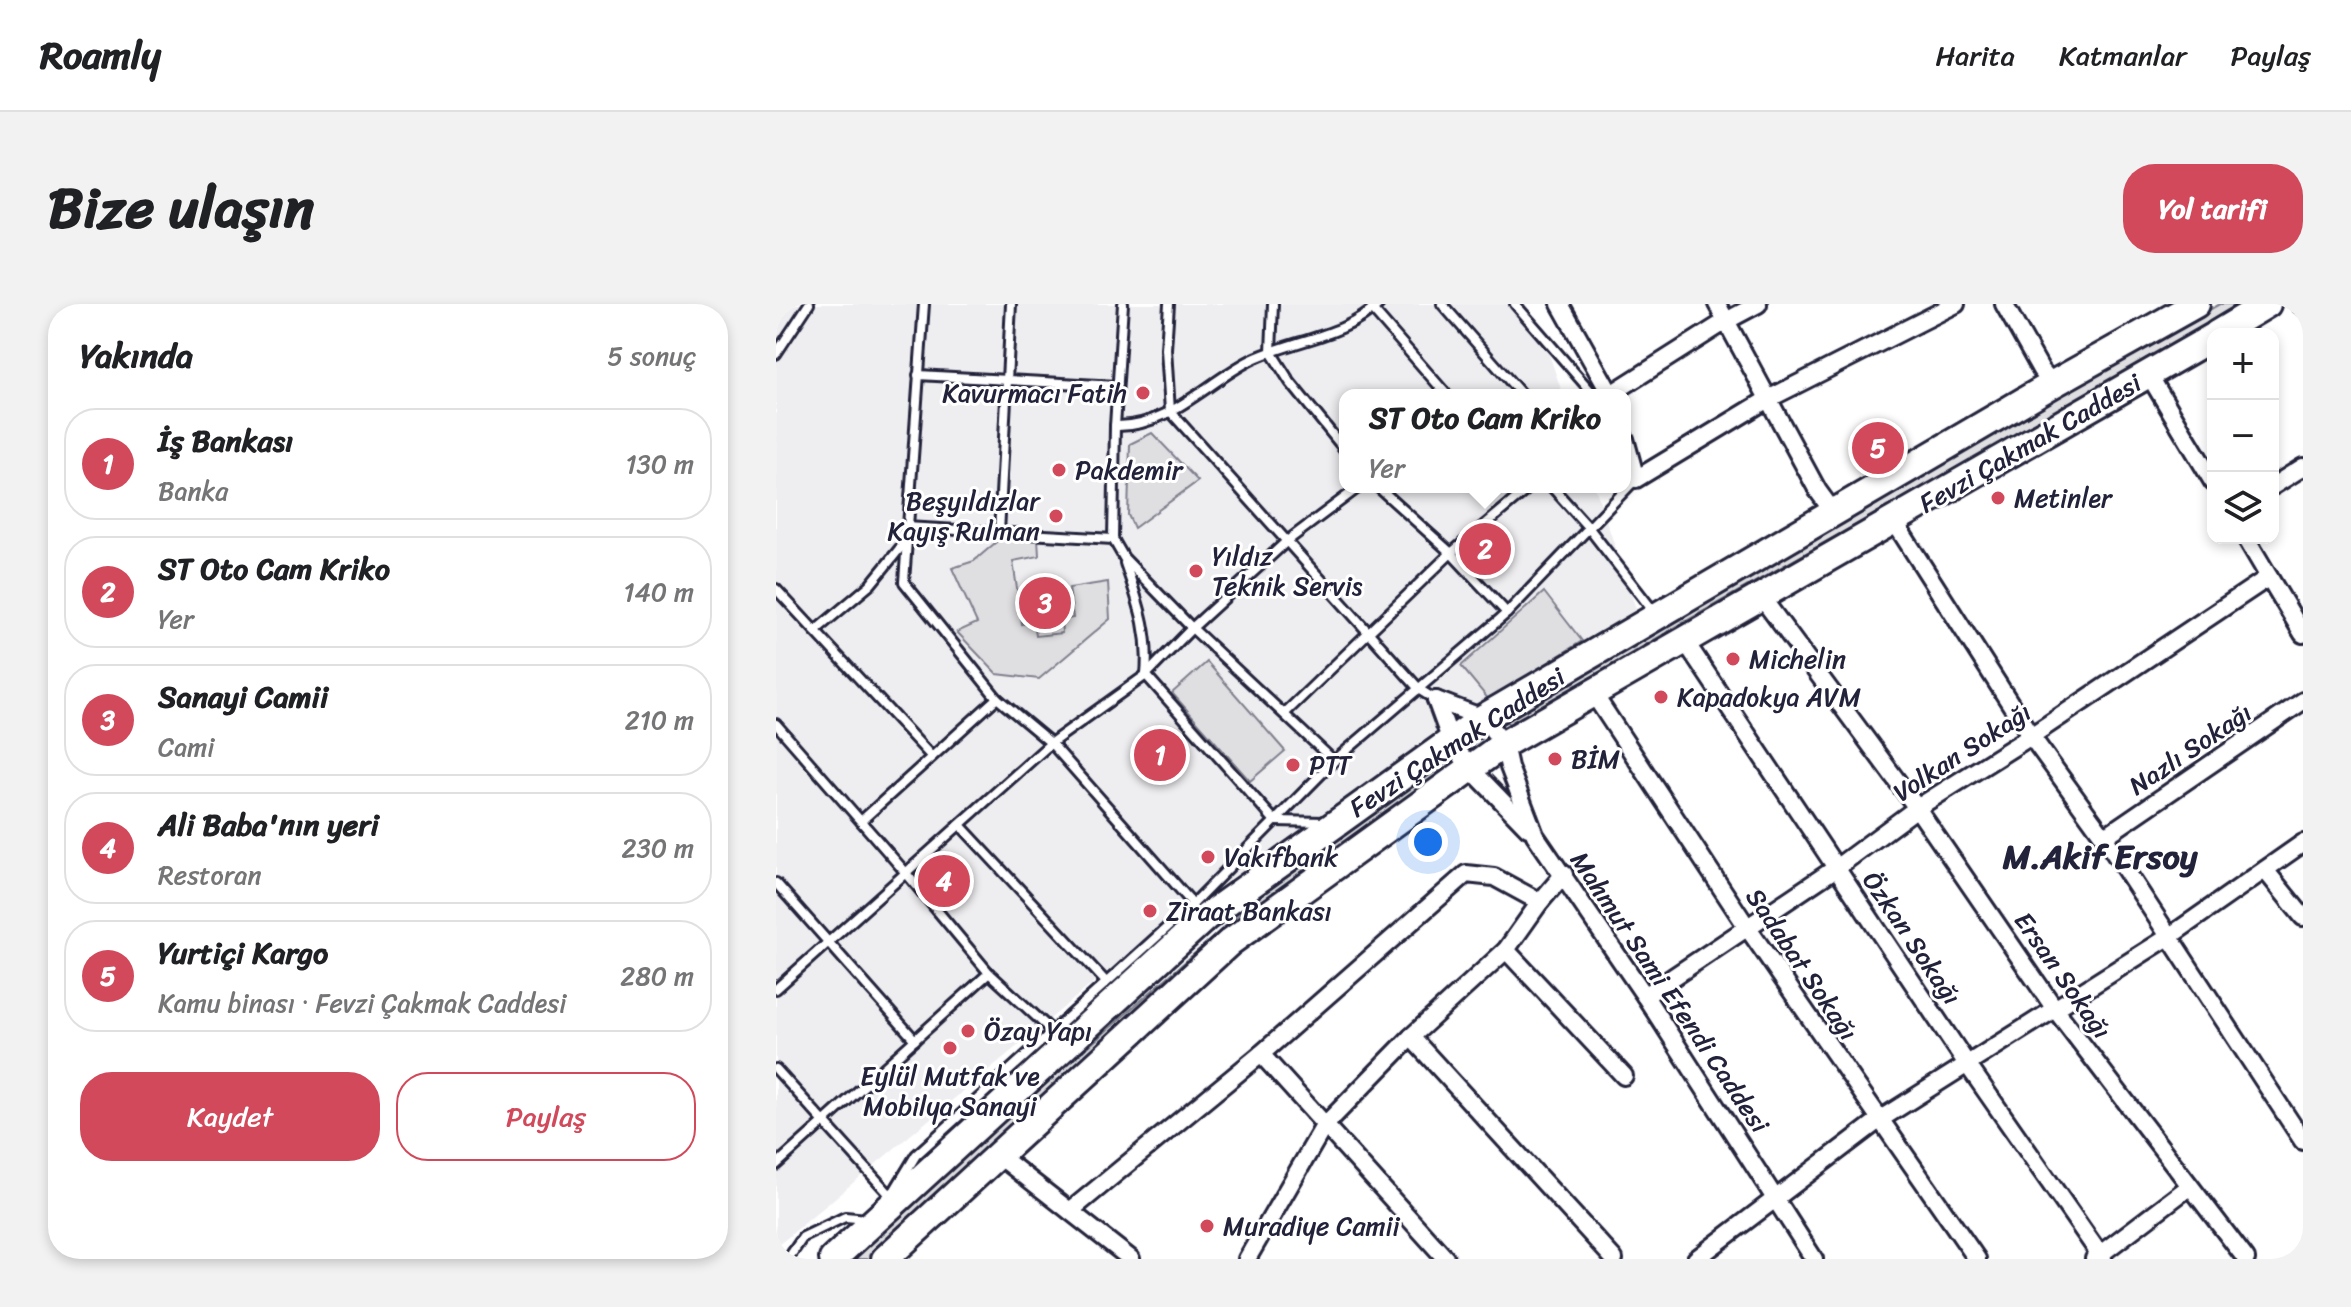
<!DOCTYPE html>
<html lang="tr">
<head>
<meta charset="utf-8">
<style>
  :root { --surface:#fff; --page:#f2f2f2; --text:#202124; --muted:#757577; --line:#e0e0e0; --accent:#d1495b }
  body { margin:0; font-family:Sriracha,sans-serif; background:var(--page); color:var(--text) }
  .controls { position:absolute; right:24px; top:24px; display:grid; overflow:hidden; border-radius:16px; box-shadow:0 4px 12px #0003 }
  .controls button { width:72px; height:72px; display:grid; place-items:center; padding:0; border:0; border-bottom:2px solid var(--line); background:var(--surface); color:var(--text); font:40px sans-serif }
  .you { position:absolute; left:652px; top:538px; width:28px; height:28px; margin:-20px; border:6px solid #fff; border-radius:50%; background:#1a73e8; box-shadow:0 0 0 12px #1a73e833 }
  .badge { display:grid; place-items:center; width:52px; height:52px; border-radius:50%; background:var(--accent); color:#fff; font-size:26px; font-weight:700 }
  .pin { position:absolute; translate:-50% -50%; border:4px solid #fff; box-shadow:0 2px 8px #0006 }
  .popup { position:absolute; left:563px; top:85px; width:292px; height:104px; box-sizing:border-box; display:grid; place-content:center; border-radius:16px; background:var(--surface); filter:drop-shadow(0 2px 6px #0005); font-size:26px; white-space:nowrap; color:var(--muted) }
  .popup b { font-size:30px; color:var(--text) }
  .popup::after { content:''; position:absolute; left:50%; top:100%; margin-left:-16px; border:16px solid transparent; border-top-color:var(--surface) }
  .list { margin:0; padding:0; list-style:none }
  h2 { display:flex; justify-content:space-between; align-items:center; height:104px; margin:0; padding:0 32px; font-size:34px }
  h2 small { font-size:26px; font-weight:400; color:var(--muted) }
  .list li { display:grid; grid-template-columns:52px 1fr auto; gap:24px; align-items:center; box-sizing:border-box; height:112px; margin:0 16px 16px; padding:0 16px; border:2px solid var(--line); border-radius:32px }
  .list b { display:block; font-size:30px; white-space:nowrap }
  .list p { margin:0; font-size:26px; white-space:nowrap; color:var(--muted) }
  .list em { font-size:26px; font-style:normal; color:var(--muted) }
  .actions { display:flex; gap:16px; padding:24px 32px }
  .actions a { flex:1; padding:18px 0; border:2px solid var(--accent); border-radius:32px; text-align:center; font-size:28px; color:var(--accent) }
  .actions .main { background:var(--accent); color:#fff }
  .icon { flex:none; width:44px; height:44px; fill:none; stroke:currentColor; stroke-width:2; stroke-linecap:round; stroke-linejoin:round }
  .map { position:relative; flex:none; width:1527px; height:955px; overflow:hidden; border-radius:32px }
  header { display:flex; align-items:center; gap:48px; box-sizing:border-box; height:112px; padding:0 40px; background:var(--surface); border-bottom:2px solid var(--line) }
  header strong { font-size:38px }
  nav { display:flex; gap:44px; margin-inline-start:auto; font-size:28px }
  .intro { display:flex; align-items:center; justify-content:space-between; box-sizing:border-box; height:192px; padding:0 48px }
  h1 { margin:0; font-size:56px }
  .button { padding:20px 36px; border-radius:32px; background:var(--accent); color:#fff; font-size:28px; font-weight:700 }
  main { display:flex; gap:48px; padding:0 48px }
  aside { flex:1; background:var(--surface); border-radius:32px; box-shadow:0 4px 12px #0003 }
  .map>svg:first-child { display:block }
</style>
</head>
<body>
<header>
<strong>Roamly</strong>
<nav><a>Harita</a><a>Katmanlar</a><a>Paylaş</a></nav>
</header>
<div class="intro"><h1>Bize ulaşın</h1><a class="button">Yol tarifi</a></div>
<main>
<aside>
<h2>Yakında<small>5 sonuç</small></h2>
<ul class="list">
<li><span class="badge">1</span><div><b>İş Bankası</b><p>Banka</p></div><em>130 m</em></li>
<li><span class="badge">2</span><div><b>ST Oto Cam Kriko</b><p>Yer</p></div><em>140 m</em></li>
<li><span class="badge">3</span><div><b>Sanayi Camii</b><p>Cami</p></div><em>210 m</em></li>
<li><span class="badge">4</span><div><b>Ali Baba'nın yeri</b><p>Restoran</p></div><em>230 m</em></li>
<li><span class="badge">5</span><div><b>Yurtiçi Kargo</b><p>Kamu binası · Fevzi Çakmak Caddesi</p></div><em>280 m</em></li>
</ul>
<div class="actions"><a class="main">Kaydet</a><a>Paylaş</a></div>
</aside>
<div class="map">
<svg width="1527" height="955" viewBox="0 0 1527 955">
  <rect width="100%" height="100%" fill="#fff"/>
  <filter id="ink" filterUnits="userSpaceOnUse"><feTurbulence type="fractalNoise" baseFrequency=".0125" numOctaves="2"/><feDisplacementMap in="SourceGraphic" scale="16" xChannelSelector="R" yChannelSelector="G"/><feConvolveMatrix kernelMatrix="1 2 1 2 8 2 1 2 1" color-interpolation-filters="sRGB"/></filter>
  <g filter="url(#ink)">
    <path fill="#eeeef1" d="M0,0h738l27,27 22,64h-218v92h250l41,122 -465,309 -395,329z"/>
    <g fill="#dfdfe2" stroke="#80808e" stroke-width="2">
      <path d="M1444,0h26l-569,322 -163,97 -5,2 -4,-7 359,-212z"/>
      <path d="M376,129l46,48 -64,47 -6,-13 2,-71z"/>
      <path d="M226,233l36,1 1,18 -26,5 9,63 12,-2 2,14 26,-3 -1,-13 12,-2 -4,-30 39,-6 2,37 -71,60 -42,-5 -40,-42 20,-9 -25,-55 22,-7z"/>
      <path d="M768,288l38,49 -93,59 -28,-34z"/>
      <path d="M431,358l78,89 -35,30 -78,-88z"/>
      <path d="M657,460l8,10 -76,52 -56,45 -436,388h-26l407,-358 105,-86z"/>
    </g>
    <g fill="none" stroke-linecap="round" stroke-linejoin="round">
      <defs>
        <g id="service">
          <path d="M148,0l-20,278 93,116 54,45 142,161"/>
          <path d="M347,0l-8,122 -2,113 11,19 68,70 142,133"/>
          <path d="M393,0l-3,45 4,62 250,279 16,10"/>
          <path d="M497,0l-2,48 19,30 55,68"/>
          <path d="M666,0l80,91"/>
          <path d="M739,0l79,91"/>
          <path d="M596,5l75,86"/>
          <path d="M0,50l33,-50"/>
          <path d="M142,71l199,11"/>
          <path d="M339,122c52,2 91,-43 136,-66 41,-20 94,-23 128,-56"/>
          <path d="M602,183l73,66 56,60"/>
          <path d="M776,183l36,40 66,85"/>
          <path d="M130,223l207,12"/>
          <path d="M223,229l12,-229"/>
          <path d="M349,259c13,39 25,69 21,112l129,146 51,1"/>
          <path d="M0,285l155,167"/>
          <path d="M39,327l55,-46 35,-43"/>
          <path d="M509,409l166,-160 79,-66"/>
          <path d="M0,420l130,149 83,100 63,58"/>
          <path d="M85,517l136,-123"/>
          <path d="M184,521l146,157"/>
          <path d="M0,579l139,157"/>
          <path d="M0,685l275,-246 95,-68 46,-47 95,-87 72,-54"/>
          <path d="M0,765l115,127"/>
          <path d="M0,861l213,-192"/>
          <path d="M120,884l20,-33 277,-251 141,-143 173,-148 129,-134"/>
          <path d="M12,955l15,-22 42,-20 23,2"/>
        </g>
        <g id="minor">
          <path d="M784,0l51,91"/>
          <path d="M941,0l101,187 16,22"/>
          <path d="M1228,0l37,66 12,14"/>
          <path d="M1524,0l3,2"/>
          <path d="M1373,71l64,107"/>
          <path d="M835,90l115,-73 32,-17"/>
          <path d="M849,135l11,40 132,-80 188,-95"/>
          <path d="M1497,182l30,-19"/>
          <path d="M1118,217l137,215 73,101 199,304"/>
          <path d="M1493,273l34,57"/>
          <path d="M986,294l155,210 138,201 191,250"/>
          <path d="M909,337l282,423 136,195"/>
          <path d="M817,389l154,234 230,332"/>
          <path d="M660,396l47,18 21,26 5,23 26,68 110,161 169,263"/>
          <path d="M660,396l15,41 20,28 57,59"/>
          <path d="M1328,533l199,-136"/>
          <path d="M1489,566l38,47"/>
          <path d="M730,646l118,126"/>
          <path d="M869,692l191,-128 81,-60 114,-72 238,-159 -23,-39"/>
          <path d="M635,733l203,222"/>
          <path d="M485,750l185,205"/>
          <path d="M221,850l134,105"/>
          <path d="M294,907l191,-157 205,-180 28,3 46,25"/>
          <path d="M471,955l77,-133 87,-89 95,-87 34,-48 24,-28"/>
          <path d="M920,955l183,-139 291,-184 133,-93"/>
          <path d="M1318,955l95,-72"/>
        </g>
        <g id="primary">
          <path d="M1441,30l50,-30"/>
          <path d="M57,955l373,-342 277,-199 570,-334 143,-80"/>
          <path d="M109,955l345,-317 274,-198 709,-407"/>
        </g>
      </defs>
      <use href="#service" stroke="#22223b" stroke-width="14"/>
      <use href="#minor" stroke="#22223b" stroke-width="22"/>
      <use href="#primary" stroke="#22223b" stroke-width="32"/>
      <use href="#service" stroke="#fff" stroke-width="8"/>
      <use href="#minor" stroke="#fff" stroke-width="16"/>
      <use href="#primary" stroke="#fff" stroke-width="26"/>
    </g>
  </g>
  <g fill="#d1495b" stroke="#fff" stroke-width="3">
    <circle cx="367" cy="89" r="8"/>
    <circle cx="283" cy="166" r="8"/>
    <circle cx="1222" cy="194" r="8"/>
    <circle cx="280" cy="212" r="8"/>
    <circle cx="420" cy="267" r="8"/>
    <circle cx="957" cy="355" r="8"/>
    <circle cx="885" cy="393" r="8"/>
    <circle cx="779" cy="455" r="8"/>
    <circle cx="517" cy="461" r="8"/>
    <circle cx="432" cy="553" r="8"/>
    <circle cx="374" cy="607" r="8"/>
    <circle cx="192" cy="727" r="8"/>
    <circle cx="174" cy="744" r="8"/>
    <circle cx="431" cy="922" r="8"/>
  </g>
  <g text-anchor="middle" stroke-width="6" stroke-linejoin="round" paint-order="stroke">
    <g font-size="26" fill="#22223b" stroke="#fff" text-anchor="start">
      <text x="351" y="98" text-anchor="end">Kavurmacı Fatih</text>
      <text x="299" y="175">Pakdemir</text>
      <text x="1238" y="203">Metinler</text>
      <text x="264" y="206" text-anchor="end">Beşyıldızlar<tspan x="264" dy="30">Kayış Rulman</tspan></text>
      <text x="436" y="261">Yıldız<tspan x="436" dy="30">Teknik Servis</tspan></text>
      <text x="973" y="364">Michelin</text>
      <text x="901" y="402">Kapadokya AVM</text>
      <text x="795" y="464">BİM</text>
      <text x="533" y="470">PTT</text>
      <text x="448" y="562">Vakıfbank</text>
      <text x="390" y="616">Ziraat Bankası</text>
      <text x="208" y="736">Özay Yapı</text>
      <text x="174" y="781" text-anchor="middle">Eylül Mutfak ve<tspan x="174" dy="30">Mobilya Sanayi</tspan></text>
      <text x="447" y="931">Muradiye Camii</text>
    </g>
    <g font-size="26" fill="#22223b" stroke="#fff">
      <text transform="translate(1254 139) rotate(-30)" y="9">Fevzi Çakmak Caddesi</text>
      <text transform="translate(681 438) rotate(-33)" y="9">Fevzi Çakmak Caddesi</text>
      <text transform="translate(1414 445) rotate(-34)" y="9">Nazlı Sokağı</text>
      <text transform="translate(1186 448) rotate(-33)" y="9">Volkan Sokağı</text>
      <text transform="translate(1136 634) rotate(56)" y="9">Özkan Sokağı</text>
      <text transform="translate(1026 660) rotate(56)" y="9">Sadabat Sokağı</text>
      <text transform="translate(1287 671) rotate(55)" y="9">Ersan Sokağı</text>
      <text transform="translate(894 688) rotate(56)" y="9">Mahmut Sami Efendi Caddesi</text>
    </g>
    <g font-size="34" font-weight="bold" fill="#22223b" stroke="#fff">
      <text x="1324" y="564">M.Akif Ersoy</text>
    </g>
  </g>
</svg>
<div class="controls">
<button>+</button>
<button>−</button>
<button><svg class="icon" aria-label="layers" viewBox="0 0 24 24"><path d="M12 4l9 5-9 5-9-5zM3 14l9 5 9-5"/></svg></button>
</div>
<div class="you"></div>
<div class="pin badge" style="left:384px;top:451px">1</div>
<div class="pin badge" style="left:709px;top:245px">2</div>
<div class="popup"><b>ST Oto Cam Kriko</b>Yer</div>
<div class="pin badge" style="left:269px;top:299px">3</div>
<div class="pin badge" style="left:168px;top:577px">4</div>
<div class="pin badge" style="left:1102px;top:144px">5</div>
</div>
</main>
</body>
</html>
